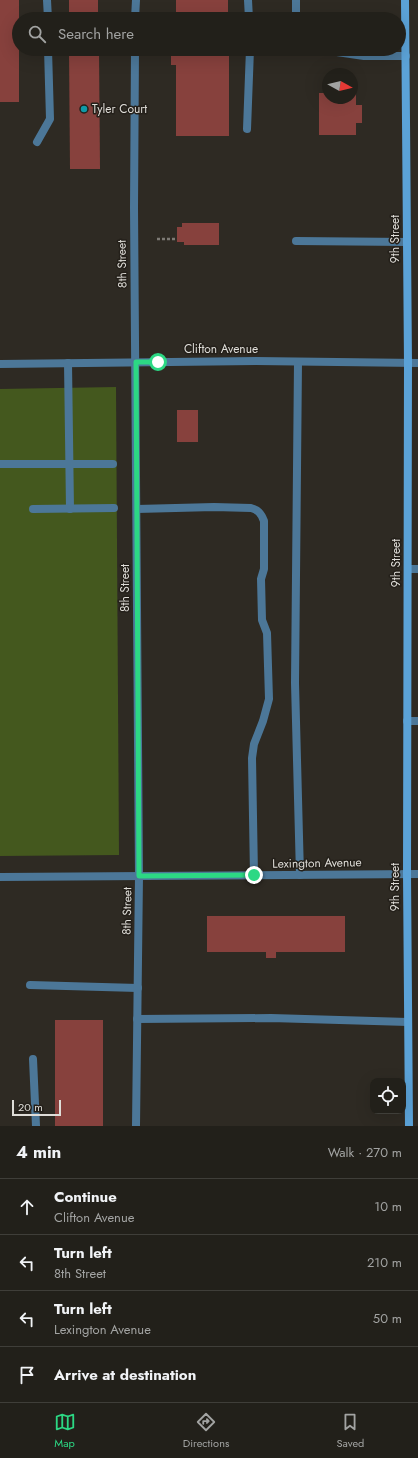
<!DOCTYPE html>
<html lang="en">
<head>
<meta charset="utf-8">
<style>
  :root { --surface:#22201a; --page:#2e2d27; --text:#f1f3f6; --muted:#a2a3a2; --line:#3f3e39; --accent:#2cd884 }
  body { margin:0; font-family:Jost,sans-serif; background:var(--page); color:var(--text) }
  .controls { position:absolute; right:12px; bottom:12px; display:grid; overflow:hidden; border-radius:8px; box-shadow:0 4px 16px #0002 }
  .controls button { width:36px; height:36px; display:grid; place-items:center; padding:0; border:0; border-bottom:1px solid var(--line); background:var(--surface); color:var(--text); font:20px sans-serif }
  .compass { position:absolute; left:322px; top:68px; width:36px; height:36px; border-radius:50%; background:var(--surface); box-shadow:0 4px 16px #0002; rotate:98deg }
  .scale { position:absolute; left:12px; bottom:10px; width:49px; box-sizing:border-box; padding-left:4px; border:2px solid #dfddd8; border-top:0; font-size:11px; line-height:14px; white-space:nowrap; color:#dfddd8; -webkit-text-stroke:3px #24201a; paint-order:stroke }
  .stop { position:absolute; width:12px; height:12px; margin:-9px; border:3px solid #2cd884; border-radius:50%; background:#fff }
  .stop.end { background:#2cd884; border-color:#fff; box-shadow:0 1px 4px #0008 }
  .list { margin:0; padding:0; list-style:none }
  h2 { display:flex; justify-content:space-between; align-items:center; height:52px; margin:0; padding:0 16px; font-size:17px }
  h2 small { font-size:13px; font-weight:400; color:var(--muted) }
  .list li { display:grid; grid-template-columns:26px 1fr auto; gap:12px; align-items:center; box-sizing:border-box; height:56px; padding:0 16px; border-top:1px solid var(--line) }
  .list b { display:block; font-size:15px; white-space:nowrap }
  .list p { margin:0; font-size:13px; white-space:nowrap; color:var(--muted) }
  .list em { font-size:13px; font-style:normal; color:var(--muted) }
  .icon { flex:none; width:22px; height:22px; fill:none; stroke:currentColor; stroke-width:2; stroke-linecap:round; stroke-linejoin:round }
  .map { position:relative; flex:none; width:418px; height:1126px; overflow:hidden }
  .search { position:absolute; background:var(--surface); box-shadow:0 4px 16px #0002; left:12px; right:12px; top:12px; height:44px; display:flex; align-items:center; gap:10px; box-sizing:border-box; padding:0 14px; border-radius:22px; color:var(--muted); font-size:15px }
  .sheet { height:276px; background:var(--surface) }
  nav { display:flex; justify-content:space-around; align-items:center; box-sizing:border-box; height:56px; border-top:1px solid var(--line); background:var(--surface); font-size:11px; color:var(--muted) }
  nav a { display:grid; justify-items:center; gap:2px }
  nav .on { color:var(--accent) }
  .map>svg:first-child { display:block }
</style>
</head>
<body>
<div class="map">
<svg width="418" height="1126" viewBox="0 0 418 1126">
  <rect width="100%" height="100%" fill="#2e2a23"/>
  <path fill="#44581e" d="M116,387l3,468 -119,1v-467z"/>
  <g fill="#87413d">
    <rect x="0" y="0" width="19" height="102"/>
    <rect x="69" y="0" width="29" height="19"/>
    <rect x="176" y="0" width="52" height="19"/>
    <path d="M69,49h30l1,120h-30z"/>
    <path d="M171,49h58v87h-53v-71h-5z"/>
    <path d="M319,93h9v5h24v-5h4v12h6v18h-6v12h-37z"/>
    <path d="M182,223h37v22h-35v-3h-7v-15h5z"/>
    <rect x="177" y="410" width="21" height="32"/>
    <path d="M207,916h138v36h-69v6h-10v-6h-59z"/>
    <rect x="55" y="1020" width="48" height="106"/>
  </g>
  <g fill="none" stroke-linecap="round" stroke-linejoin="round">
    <path stroke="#7d7a74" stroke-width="2.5" stroke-dasharray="3 2" stroke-linecap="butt" d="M157,239h20"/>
    <g stroke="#4c7798" stroke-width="8">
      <path d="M47,0l1,19"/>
      <path d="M248,0l1,19"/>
      <path d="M296,0v19"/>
      <path d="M326,49l4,2 34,5h42"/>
      <path d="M247,129l3,-80"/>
      <path d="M37,142l13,-23 -2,-70"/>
      <path d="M296,241l111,1"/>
      <path d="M298,362l-3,321 5,192"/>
      <path d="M68,363l2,146"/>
      <path d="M0,464h113"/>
      <path d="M33,509l81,-1"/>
      <path d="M137,509l77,-2 37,1c7,2 10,5 13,13v48l-3,10 1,41 5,13 2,66 -6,22 -9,23 -2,14 2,117"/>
      <path d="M408,569h10"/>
      <path d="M407,721h11"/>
      <path d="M30,985l108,3"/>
      <path d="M137,1019l134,-1 137,4"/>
      <path d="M33,1059l3,67"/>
    </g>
    <g stroke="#4c7798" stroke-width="8">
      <path d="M135,19l1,-19"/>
      <path d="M135,49l-1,158 5,669 -3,250"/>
      <path d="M0,877l418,-3"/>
    </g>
    <path stroke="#4c7798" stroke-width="8" d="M0,364l256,-3 162,2"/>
    <path stroke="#5ba2d7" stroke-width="8" d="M405,0l3,363 -1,511 2,252"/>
  </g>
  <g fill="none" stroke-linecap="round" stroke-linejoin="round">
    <path stroke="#2cd884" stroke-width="5" d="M158,362h-22l3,514 115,-1"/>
  </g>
  <circle fill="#0f9aa8" stroke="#24201a" stroke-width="1.5" cx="84" cy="109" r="4"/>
  <g text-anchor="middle" stroke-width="3" stroke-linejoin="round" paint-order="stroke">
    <g font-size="12" fill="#dfddd8" stroke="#24201a" text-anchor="start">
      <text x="92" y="113">Tyler Court</text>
    </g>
    <g font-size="12" fill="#dfddd8" stroke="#24201a">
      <text transform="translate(395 239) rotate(-90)" y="4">9th Street</text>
      <text transform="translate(122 264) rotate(-91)" y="4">8th Street</text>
      <text x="221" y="353">Clifton Avenue</text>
      <text transform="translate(396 563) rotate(-90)" y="4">9th Street</text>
      <text transform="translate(125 588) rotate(-90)" y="4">8th Street</text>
      <text transform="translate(317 863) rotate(-1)" y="4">Lexington Avenue</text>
      <text transform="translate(395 887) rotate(-90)" y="4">9th Street</text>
      <text transform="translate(127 911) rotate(-89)" y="4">8th Street</text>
    </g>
  </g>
</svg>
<div class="controls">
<button><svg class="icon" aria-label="locate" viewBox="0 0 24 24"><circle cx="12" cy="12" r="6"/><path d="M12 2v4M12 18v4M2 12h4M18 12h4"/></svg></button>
</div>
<svg class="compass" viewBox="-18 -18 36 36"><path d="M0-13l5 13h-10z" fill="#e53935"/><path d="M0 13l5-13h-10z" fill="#a2a3a2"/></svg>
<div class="scale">20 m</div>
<div class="stop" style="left:158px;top:362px"></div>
<div class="stop end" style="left:254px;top:875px"></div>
<div class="search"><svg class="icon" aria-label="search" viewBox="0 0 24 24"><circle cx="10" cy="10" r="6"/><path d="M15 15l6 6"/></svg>Search here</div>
</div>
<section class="sheet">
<h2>4 min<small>Walk · 270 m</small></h2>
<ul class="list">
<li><svg class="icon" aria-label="ahead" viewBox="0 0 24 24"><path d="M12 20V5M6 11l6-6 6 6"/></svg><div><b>Continue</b><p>Clifton Avenue</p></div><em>10 m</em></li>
<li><svg class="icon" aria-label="left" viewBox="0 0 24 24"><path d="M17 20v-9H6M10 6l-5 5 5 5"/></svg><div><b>Turn left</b><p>8th Street</p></div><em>210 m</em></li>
<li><svg class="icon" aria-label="left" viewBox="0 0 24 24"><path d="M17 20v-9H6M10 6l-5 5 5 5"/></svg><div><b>Turn left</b><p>Lexington Avenue</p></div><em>50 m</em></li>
<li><svg class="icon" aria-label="arrive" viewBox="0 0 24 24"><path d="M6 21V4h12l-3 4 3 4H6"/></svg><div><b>Arrive at destination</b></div></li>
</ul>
</section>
<nav>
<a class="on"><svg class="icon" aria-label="map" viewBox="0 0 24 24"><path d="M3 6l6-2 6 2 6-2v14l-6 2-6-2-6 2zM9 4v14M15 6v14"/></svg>Map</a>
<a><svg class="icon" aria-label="directions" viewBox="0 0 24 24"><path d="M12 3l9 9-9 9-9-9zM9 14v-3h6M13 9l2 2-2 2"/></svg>Directions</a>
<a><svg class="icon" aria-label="saved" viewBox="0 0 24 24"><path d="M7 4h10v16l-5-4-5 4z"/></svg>Saved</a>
</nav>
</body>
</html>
